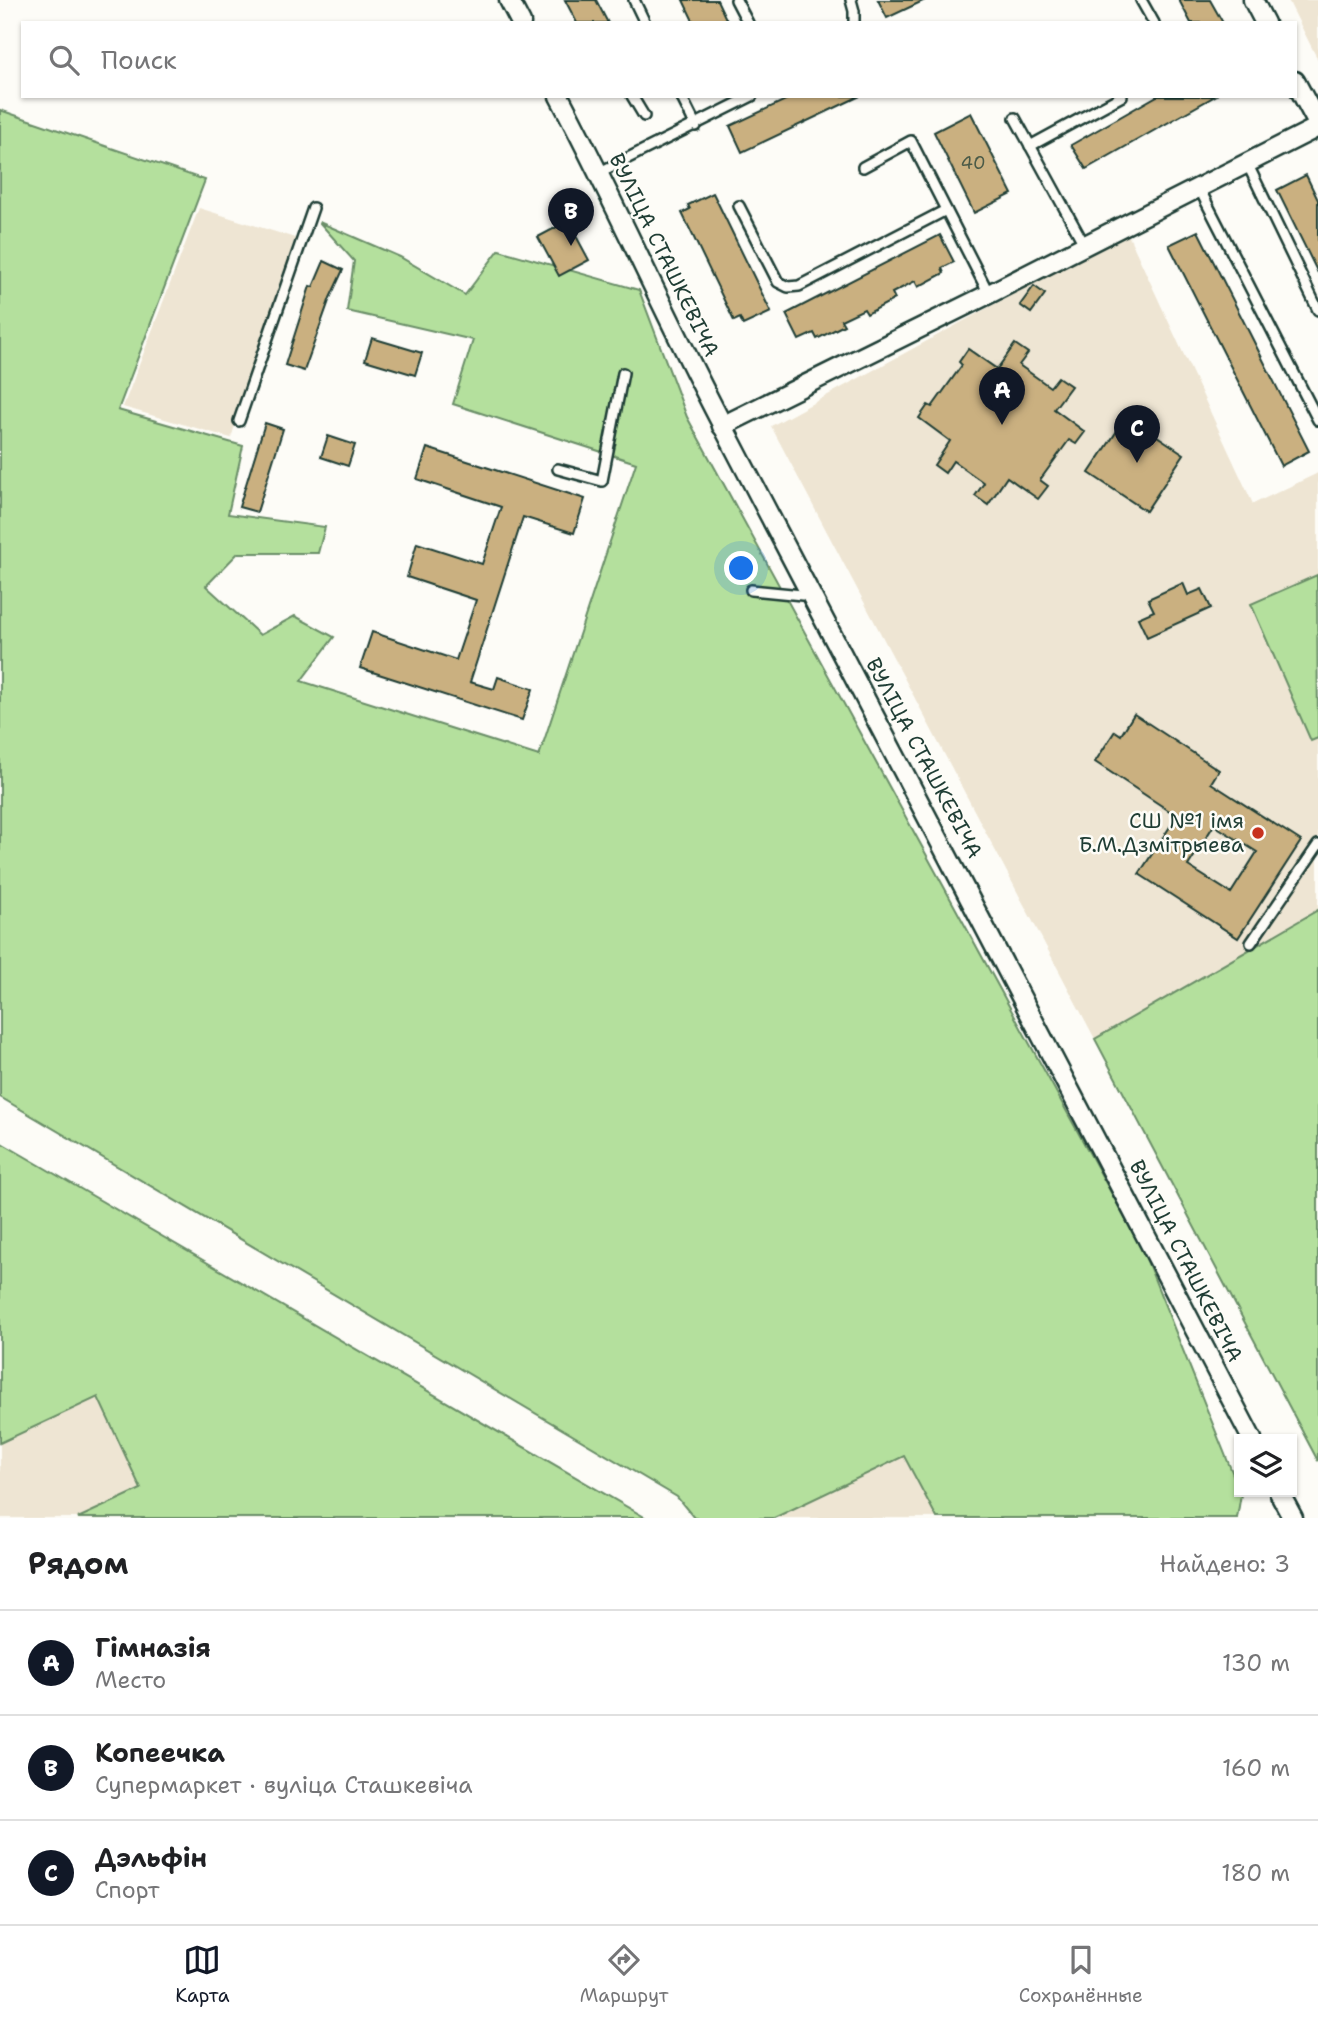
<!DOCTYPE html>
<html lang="ru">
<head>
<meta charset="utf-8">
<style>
  :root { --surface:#fff; --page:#f6f6f6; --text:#202124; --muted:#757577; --line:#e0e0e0; --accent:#111827 }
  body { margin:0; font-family:"Shantell Sans",sans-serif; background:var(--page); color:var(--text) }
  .controls { position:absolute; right:21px; bottom:21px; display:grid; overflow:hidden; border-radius:0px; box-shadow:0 2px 5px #0004 }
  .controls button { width:63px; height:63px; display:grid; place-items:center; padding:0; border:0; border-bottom:2px solid var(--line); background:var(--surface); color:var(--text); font:35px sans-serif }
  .you { position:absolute; left:742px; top:569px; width:24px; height:24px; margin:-18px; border:5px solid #fff; border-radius:50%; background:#1a73e8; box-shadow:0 0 0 10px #1a73e833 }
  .badge { display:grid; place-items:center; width:46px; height:46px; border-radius:50%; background:var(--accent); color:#fff; font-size:23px; font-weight:700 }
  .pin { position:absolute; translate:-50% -58px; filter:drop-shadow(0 2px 4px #0008) }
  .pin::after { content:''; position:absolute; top:37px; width:24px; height:21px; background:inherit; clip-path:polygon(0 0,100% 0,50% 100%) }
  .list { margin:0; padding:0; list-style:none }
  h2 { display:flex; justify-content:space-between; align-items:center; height:91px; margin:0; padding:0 28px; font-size:30px }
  h2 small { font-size:23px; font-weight:400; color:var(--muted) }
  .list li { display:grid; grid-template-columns:46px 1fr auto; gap:21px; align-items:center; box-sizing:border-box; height:105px; padding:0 28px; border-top:2px solid var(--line) }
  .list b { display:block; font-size:26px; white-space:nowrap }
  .list p { margin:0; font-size:23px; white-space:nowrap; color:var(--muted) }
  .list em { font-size:23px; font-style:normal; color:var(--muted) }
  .icon { flex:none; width:38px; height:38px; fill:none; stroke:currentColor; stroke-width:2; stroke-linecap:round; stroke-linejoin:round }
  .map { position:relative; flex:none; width:1318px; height:1518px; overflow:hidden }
  .search { position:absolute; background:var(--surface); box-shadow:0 2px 5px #0004; left:21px; right:21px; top:21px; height:77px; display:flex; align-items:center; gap:18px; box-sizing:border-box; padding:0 24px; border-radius:0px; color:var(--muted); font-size:26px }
  .sheet { height:406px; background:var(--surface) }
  nav { display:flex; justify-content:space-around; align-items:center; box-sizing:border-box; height:98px; border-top:2px solid var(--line); background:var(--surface); font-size:19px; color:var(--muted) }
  nav a { display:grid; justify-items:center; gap:4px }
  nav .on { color:var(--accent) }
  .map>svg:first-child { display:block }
</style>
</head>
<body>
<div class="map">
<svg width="1318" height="1518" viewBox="0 0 1318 1518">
  <rect width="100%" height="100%" fill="#fdfcf7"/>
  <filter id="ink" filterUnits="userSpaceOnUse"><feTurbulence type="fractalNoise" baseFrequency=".0143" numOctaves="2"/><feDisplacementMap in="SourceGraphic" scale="14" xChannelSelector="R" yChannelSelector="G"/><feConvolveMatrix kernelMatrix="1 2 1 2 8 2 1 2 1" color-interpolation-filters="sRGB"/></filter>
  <g filter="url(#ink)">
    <g fill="#eee5d3">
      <path d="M1288,0h30v60z"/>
      <path d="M199,208l96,30 -64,200 -108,-31z"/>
      <path d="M1127,232l126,272 65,-31v437l-223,129 -324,-613z"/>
      <path d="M98,1397l43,93 -63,28h-78v-75z"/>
      <path d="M905,1456l32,62h-163z"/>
    </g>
    <g fill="#b4e09d" stroke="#6a8e68" stroke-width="2">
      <path d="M0,110l205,70 -87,230 125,36 -15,68 97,13 -7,26h-80l-32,33 54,49 35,-19 39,21 -33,44 238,75 97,-293 -183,-59 20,-64 -126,-29 7,-50 -35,-39 81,35 65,38 34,-45 140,40 48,127 456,834 98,243 -4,24h-300l-33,-62 -130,62h-80l-17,-21 -677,-400z"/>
      <path d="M1317,575l1,163 -7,3 -60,-137z"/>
      <path d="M1318,910v551l-223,-422z"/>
      <path d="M0,1142l646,376h-568l63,-29 -43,-92 -98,46z"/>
    </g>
    <g fill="#cab080" stroke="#1f3d34" stroke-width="2" fill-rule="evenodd">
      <path d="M565,0h31l12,23h-31z"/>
      <path d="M683,0h34l11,23h-34z"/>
      <path d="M878,0h47l-38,18z"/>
      <path d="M1179,0h31l13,23h-32z"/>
      <path d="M794,96h66l-118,56 -12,-26z"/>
      <path d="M1157,96h58l-129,73 -15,-24z"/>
      <path d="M971,113l41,81 -38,19 -40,-81z"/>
      <path d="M1306,175l12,25v73l-41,-83z"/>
      <path d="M713,193l58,119 -28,13 -3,-7 -6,3 -52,-108 8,-4 -2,-4z"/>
      <path d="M568,221l21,39 -30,16 -21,-39z"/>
      <path d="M1198,231l111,220 -28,15 -112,-221z"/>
      <path d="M940,235l14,27 -12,6 2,5 -26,14 -3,-6 -23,12 3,6 -28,15 -3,-5 -23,11 3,5 -27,14 -3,-6 -15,7 -13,-26z"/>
      <path d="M324,261l19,9 -13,28 -26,73 -19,-6 25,-79 3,1z"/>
      <path d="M1034,286l11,8 -14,19 -11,-8z"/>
      <path d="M372,338l50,15 -7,22 -50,-15z"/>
      <path d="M1015,344l13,9 -9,12 31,22 8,-10 13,9 -17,23 31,23 -9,12 -7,-4 -29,40 8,6 -10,13 -31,-22 -19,28 -13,-9 9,-13 -31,-22 -8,12 -11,-8 16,-24 -31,-23 9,-13 4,2 30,-42 -3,-3 9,-13 29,20z"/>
      <path d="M1127,416l57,38 -38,57 -57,-38z"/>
      <path d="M265,423l18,6 -26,83 -18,-5z"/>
      <path d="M328,436l27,9 -7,21 -27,-9z"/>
      <path d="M427,448l158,51 -11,34 -51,-16 -53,165 24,7 4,-12 35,12 -11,31 -162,-52 12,-36 84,28 20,-60 -69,-23 10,-34 65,21 19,-57 -84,-28z"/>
      <path d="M1183,583l5,12 14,-6 9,19 -64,29 -9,-19 16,-7 -6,-12z"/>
      <path d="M1134,714l85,56 -8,13 90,58 -63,97 -99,-64 38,-58 -82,-54 20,-31 6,4zM1214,825l43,27 -26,41 -43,-27z"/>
    </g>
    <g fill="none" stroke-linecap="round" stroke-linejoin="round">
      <defs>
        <g id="service">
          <path d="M634,0l11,23"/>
          <path d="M736,0l12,23"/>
          <path d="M851,0l3,11v12"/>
          <path d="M1141,0l13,23"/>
          <path d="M632,96l12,20"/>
          <path d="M681,96l15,30"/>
          <path d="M1015,118l70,128"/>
          <path d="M1030,146l92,-50"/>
          <path d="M1247,163l71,147"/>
          <path d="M863,167l48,-26 78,153"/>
          <path d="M600,172l152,-76"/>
          <path d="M1199,188l119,232"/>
          <path d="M739,206l39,76 10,5 11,-1 147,-76"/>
          <path d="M239,421l74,-213"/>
          <path d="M558,469l44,12 21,-108"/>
          <path d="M751,590l61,6"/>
          <path d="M1251,943l67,-98"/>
        </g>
        <g id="minor">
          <path d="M509,0l12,23"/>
          <path d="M1253,0l12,23"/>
          <path d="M1295,81l23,43"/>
          <path d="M559,96c58,110 108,224 166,334 175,337 354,672 527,1009"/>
          <path d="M722,426l267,-132 329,-167"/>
          <path d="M1279,1492l14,26"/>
        </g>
      </defs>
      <use href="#service" stroke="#1f3d34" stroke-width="14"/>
      <use href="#minor" stroke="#1f3d34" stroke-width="23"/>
      <use href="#service" stroke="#fdfcf7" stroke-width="9"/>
      <use href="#minor" stroke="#fdfcf7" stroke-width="18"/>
    </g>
  </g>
  <circle fill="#c8321e" stroke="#fdfcf7" stroke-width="2.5" cx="1258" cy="833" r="7"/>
  <g text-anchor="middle" stroke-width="5" stroke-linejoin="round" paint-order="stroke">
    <g font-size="18" fill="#4a5a47">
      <text x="973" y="169">40</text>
    </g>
    <g font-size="21" fill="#1f3d34" stroke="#fdfcf7">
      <text transform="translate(664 255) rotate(64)" y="7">ВУЛІЦА СТАШКЕВІЧА</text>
      <text transform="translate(924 758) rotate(62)" y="7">ВУЛІЦА СТАШКЕВІЧА</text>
      <text transform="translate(1186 1261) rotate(63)" y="7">ВУЛІЦА СТАШКЕВІЧА</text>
    </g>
    <g font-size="21" fill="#1f3d34" stroke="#fdfcf7" text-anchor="end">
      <text x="1244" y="828">СШ №1 імя<tspan x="1244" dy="24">Б.М.Дзмітрыева</tspan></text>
    </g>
  </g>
</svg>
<div class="controls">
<button><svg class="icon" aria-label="layers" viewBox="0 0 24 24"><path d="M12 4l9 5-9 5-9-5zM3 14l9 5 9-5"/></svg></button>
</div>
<div class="you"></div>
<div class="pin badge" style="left:1002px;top:425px">A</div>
<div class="pin badge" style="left:571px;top:246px">B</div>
<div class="pin badge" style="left:1137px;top:463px">C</div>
<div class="search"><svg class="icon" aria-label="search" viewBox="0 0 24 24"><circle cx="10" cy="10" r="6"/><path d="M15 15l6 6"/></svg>Поиск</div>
</div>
<section class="sheet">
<h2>Рядом<small>Найдено: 3</small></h2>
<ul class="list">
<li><span class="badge">A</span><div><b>Гімназія</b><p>Место</p></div><em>130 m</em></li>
<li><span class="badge">B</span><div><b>Копеечка</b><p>Супермаркет · вуліца Сташкевіча</p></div><em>160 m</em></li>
<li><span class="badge">C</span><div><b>Дэльфін</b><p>Спорт</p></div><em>180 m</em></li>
</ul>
</section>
<nav>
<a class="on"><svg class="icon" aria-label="map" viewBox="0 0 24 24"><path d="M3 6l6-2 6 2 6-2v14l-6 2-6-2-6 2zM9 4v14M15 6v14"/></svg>Карта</a>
<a><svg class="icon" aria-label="directions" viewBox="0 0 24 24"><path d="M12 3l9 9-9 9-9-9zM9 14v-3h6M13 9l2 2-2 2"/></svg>Маршрут</a>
<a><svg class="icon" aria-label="saved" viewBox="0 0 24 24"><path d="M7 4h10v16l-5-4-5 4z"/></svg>Сохранённые</a>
</nav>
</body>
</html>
